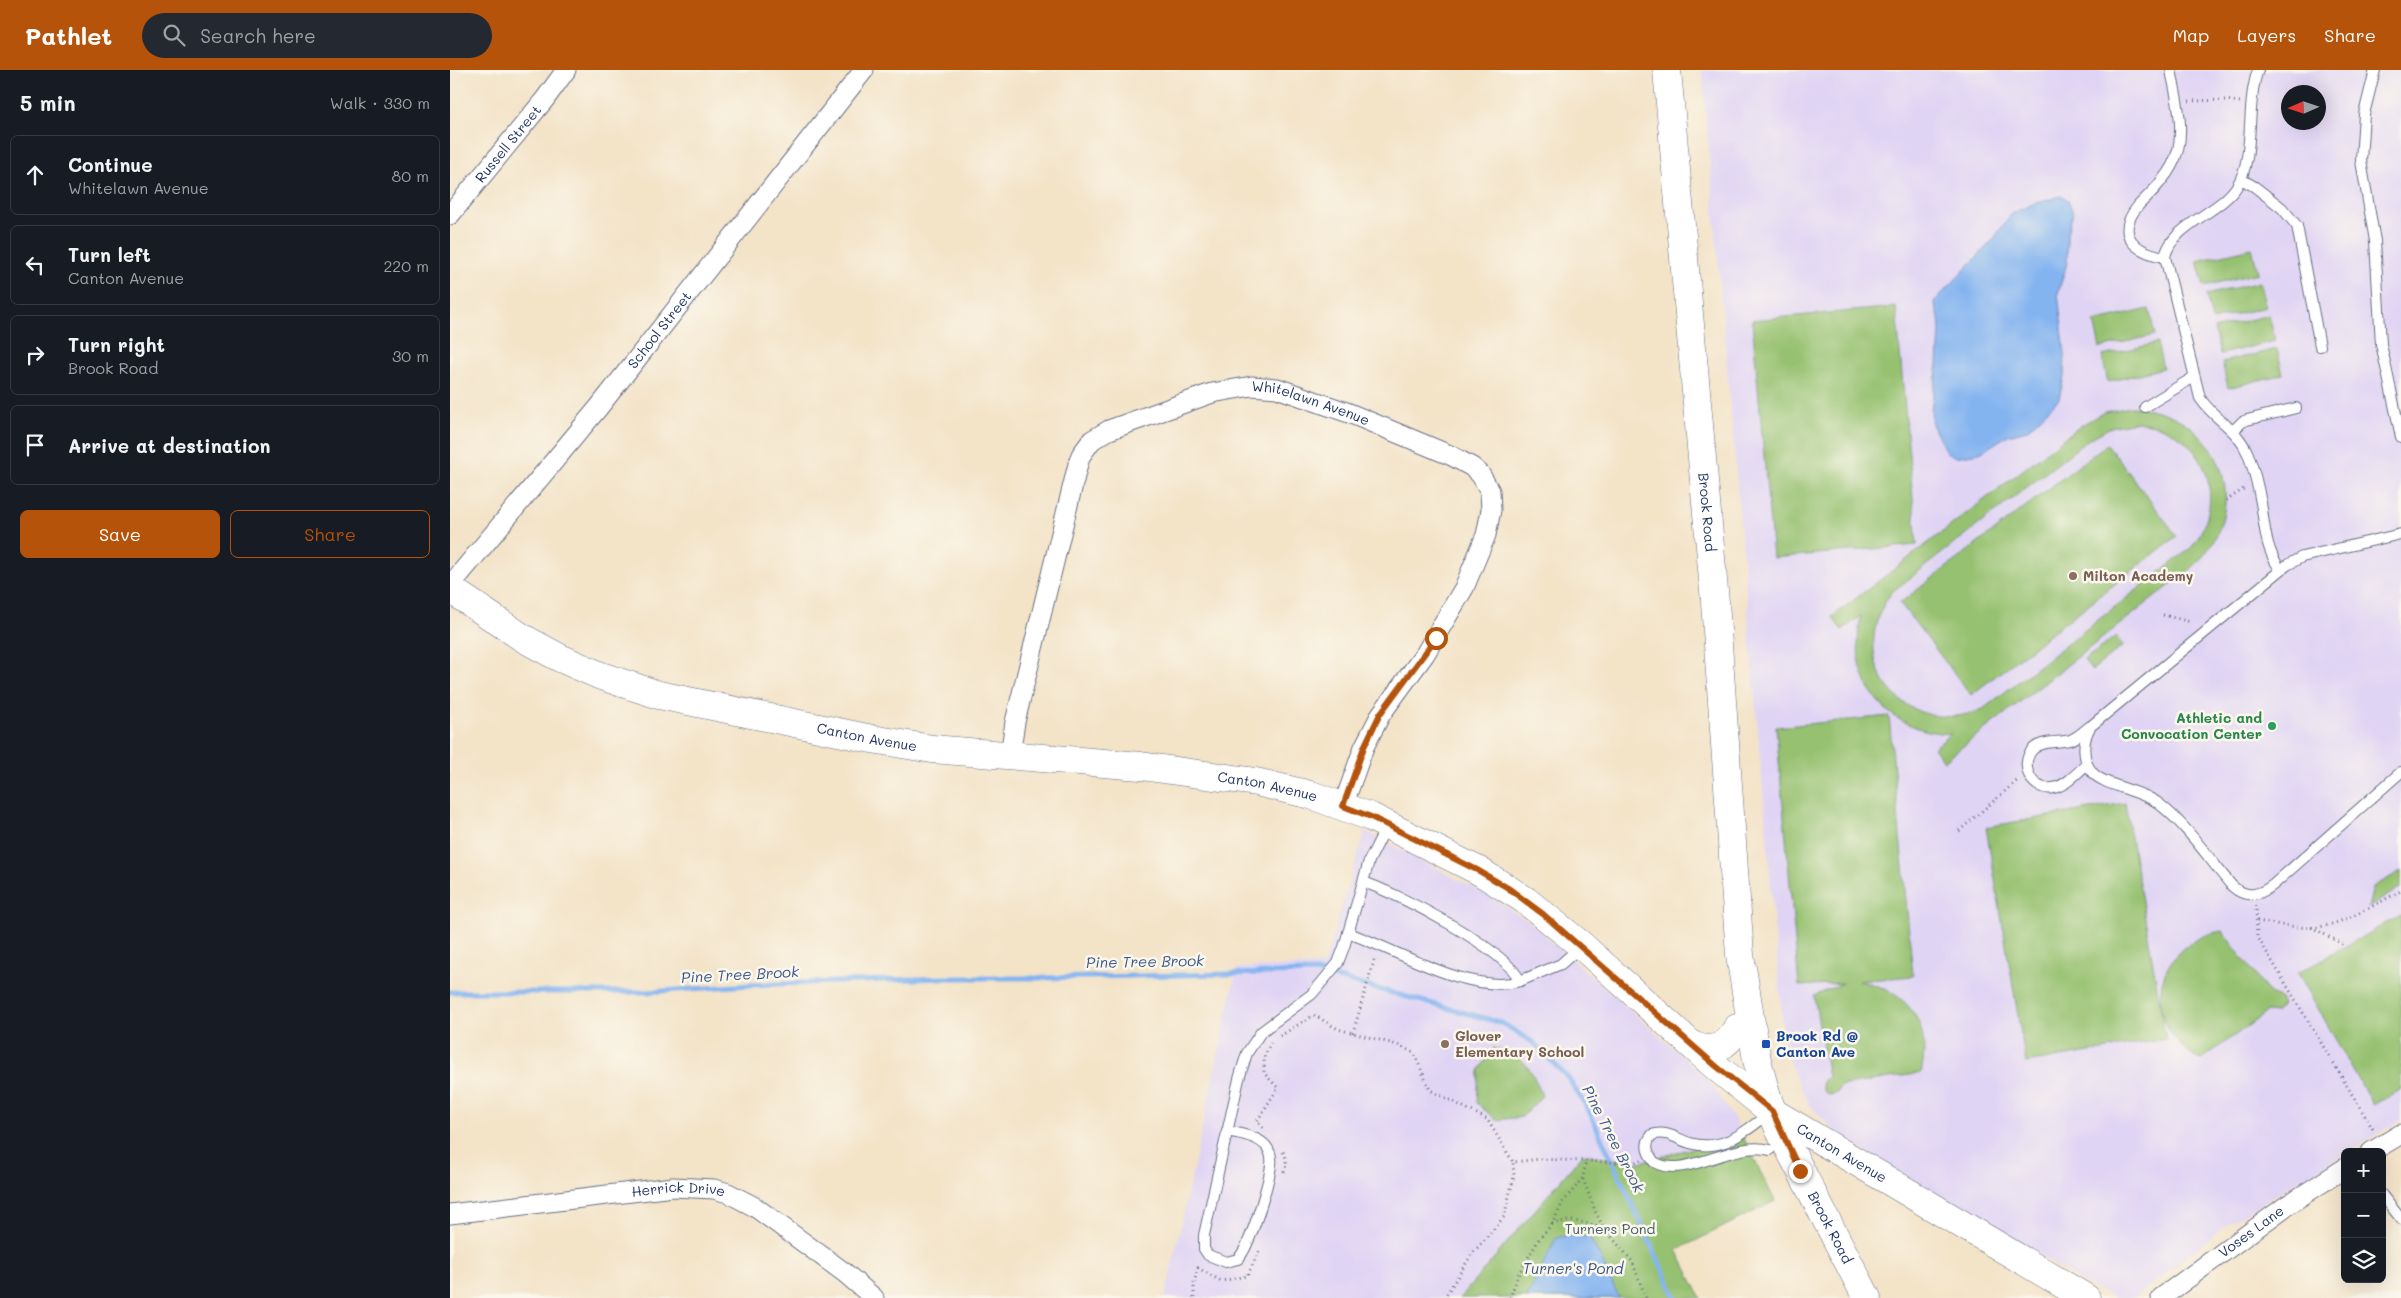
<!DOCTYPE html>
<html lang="en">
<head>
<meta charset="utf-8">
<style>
  :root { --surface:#171b24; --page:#242831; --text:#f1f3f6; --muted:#9ea1a6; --line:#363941; --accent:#b45309 }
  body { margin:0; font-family:Mali,sans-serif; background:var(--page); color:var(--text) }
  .controls { position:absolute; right:15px; bottom:15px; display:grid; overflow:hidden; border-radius:8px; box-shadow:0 5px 20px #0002 }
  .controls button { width:45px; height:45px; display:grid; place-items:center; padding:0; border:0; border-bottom:1px solid var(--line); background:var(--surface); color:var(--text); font:25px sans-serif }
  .compass { position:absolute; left:1831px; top:15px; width:45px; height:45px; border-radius:50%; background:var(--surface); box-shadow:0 5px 20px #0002; rotate:267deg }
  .stop { position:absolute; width:15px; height:15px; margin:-11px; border:4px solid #b45309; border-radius:50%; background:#fff }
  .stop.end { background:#b45309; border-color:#fff; box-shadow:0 1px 5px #0008 }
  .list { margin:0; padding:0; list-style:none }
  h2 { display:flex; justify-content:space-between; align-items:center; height:65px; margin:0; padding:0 20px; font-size:21px }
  h2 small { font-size:16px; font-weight:400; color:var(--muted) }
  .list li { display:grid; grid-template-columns:32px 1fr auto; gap:15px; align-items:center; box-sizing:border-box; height:80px; margin:0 10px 10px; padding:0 10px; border:1px solid var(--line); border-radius:8px }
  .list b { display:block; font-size:19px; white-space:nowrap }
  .list p { margin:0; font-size:16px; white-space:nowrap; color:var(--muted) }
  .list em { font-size:16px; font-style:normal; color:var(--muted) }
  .actions { display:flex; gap:10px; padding:15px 20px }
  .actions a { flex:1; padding:11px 0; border:1px solid var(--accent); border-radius:8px; text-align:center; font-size:18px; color:var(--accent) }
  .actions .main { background:var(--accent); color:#fff }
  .icon { flex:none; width:28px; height:28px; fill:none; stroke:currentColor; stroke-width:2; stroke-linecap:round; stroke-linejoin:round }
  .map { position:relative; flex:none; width:1951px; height:1228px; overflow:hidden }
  header { display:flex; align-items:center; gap:30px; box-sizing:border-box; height:70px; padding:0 25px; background:var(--accent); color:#fff }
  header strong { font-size:24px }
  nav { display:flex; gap:28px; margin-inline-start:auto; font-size:18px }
  .search { width:350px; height:45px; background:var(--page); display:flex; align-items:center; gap:12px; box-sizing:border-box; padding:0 18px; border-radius:28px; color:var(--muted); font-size:19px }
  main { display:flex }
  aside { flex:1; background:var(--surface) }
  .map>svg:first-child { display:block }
</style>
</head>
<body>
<header>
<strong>Pathlet</strong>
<div class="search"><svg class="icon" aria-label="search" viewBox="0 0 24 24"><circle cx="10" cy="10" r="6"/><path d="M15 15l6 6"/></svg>Search here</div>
<nav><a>Map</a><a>Layers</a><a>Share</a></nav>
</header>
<main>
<aside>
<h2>5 min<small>Walk · 330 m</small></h2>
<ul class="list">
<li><svg class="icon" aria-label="ahead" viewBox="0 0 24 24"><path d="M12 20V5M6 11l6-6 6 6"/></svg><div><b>Continue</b><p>Whitelawn Avenue</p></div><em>80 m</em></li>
<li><svg class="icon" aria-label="left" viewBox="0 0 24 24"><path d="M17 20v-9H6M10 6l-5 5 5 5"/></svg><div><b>Turn left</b><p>Canton Avenue</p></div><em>220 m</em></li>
<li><svg class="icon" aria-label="right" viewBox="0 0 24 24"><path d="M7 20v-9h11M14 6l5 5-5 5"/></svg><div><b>Turn right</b><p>Brook Road</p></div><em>30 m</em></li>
<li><svg class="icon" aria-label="arrive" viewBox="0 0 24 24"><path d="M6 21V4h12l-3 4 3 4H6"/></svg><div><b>Arrive at destination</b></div></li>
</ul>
<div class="actions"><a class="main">Save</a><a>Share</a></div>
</aside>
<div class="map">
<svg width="1951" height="1228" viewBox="0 0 1951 1228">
  <rect width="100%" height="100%" fill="#fbf7ec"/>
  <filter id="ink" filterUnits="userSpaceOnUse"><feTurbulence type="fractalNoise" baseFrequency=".02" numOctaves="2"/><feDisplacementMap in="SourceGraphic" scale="10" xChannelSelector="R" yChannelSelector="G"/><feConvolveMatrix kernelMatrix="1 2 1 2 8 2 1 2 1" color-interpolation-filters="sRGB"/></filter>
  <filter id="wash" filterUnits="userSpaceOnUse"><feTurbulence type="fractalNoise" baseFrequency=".0096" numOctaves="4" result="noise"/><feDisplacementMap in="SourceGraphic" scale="20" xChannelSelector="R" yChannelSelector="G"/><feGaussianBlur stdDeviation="1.12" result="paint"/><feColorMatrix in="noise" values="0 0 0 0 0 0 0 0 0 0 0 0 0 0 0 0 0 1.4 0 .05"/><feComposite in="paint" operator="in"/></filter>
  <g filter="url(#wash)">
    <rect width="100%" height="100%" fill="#f3e3c7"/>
    <g fill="#e0d4f4" fill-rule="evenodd">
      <path d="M1252,0h699v1050l-172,103 -95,75h-19l-30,-14 -101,-63 -142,-83 -33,-33 -19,-40 -7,-36zM1838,22h30v30h-30z"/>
      <path d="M915,761l128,67 35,23 169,148 13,14 24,35 8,17 -106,28 -53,-8 -123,143h-295l72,-330 87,-3z"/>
    </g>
    <g fill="#96c16f" stroke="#587866" fill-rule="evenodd">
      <path d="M1802,178l6,25 -54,13 -7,-25z"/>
      <path d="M1810,212l6,25 -54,13 -6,-25z"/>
      <path d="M1446,237l21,238 -144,13 -21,-238z"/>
      <path d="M1699,239l6,26 -55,13 -6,-26z"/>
      <path d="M1819,245l6,26 -55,13 -6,-25z"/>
      <path d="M1707,273l6,25 -55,14 -6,-26z"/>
      <path d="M1827,279l6,25 -55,14 -6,-26z"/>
      <path d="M1681,337c90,3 127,101 60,162l-247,192 -10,-13 17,-14c-67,-3 -104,-53 -90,-118l-19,14 -10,-13 248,-191 24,-14zM1685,352c67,4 97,73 56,126l-208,161c-79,33 -142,-49 -91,-117l197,-153 22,-12z"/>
      <path d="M1657,374l70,92 -206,159 -71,-92z"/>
      <path d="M1666,566l7,10 -31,24 -8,-10z"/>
      <path d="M1439,646l24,260 -55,5c49,8 75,42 63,92l-81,13 -3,7 -8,2c-9,-4 -9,-13 -1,-18l-14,-81 29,-13 -44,3 -23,-259z"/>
      <path d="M1675,733l41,236 -140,24 -40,-236z"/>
      <path d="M1951,801v16l-33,21 5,-21z"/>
      <path d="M1951,845v174l-28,16 -75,-132z"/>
      <path d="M1772,861l48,63 10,4 2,7 -7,8 -8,-1 -66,48c-63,-34 -50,-117 21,-129z"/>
      <path d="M1043,978c30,5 39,21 49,48l-20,21 -26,3 -19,-17 2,-32z"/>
      <path d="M1292,1065l33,66 -98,49 24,48h-241l123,-144 53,9z"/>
    </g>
    <g fill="#84b4f0" stroke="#5072a7">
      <path d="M1611,126l7,4 5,13 -6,20v30l-9,30 7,61 -1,23 -5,22 -32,31 -19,5 -28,18 -24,4 -10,-5 -14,-28 -1,-15 7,-45 2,-33 -1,-14 -5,-15 59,-62 18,-26 22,-10z"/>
      <path d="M1121,1165l18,2 12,21 18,40h-92l29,-60z"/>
    </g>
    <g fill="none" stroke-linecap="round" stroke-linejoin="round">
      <path stroke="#84b4f0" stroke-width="5" d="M0,922h197l104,-7 190,-7h103l272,-6 186,51 32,20 34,35 20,31 88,189"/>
    </g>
  </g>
  <g filter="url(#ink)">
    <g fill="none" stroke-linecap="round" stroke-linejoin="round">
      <defs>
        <g id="lane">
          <path d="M1808,0c-13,35 -2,86 -21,116 -17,27 -66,39 -72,71l35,141c15,23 36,28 48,56 6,16 10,32 13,49 4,24 4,45 19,66"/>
          <path d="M1925,0l-11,44 -3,47 14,80 6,103 20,93"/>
          <path d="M1791,109l14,8 27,21 15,18 23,120"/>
          <path d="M1715,187c-30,-5 -51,-22 -27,-51 8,-9 17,-16 24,-26 7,-8 13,-19 16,-30 6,-26 -2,-54 -7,-80"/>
          <path d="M1695,337l49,-30"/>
          <path d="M1784,360l8,-8 5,-2 49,-12"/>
          <path d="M1951,464l-99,23 -15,8 -196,161c-9,13 -9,34 1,46 11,14 49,18 66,31 29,22 51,56 74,83 14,13 28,9 41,-1l128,-113"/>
          <path d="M1637,694c-9,8 -21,22 -34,24 -21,4 -35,-23 -20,-39 10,-9 25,-6 37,-9 7,-2 13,-8 19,-13"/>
          <path d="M913,812c34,11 143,67 157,99l41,-17 19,-17"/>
          <path d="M898,863c48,16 123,63 172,48"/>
          <path d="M777,1061c13,3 30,5 39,15 4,5 6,12 5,19 -2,18 -21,82 -33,94l-12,3 -18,-7 -4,-6v-14l35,-156 8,-26 14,-21 51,-38 26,-31 6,-16 25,-86 17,-34"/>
          <path d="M1320,1080c-36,-11 -85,31 -116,12 -7,-10 -10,-18 -2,-27 14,-5 25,4 38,8 33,10 57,-13 81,-31"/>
          <path d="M1932,1125l19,24"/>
        </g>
        <g id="street">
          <path id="s1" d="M0,145l95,-116 21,-29"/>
          <path id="s2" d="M0,516l149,-179 265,-337"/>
          <path id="s3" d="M560,685l5,-33 63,-258 3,-9 11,-15 17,-10 103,-37 40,-7 25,2 72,25 103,43 20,11 8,7 10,17 1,19 -5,25 -22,53 -39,66 -44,60 -17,33 -21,59"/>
          <path d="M1921,1082l30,-18"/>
          <path id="s4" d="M0,1144l223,-27 41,2 14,4 27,14 90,66 29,25"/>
          <path id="s5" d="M1711,1228l125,-92 59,-38"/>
        </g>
        <g id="secondary">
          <path id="s6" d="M0,519l73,49 37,20 41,18 58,19 213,44 60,10 209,17 115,16 55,13 60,22 108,54 46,29 56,45 134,121 56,45 315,187"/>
          <path d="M1244,976c19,7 33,1 43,-18"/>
        </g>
        <g id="primary">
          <path id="s7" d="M1217,0l48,532 25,353 17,105 9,34 13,35 88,169"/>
        </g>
      </defs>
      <use href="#lane" stroke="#676e83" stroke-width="12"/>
      <use href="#street" stroke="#676e83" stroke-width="21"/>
      <use href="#secondary" stroke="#676e83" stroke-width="29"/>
      <use href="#primary" stroke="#676e83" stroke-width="29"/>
      <g stroke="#676e83" stroke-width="3" stroke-dasharray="1 4" stroke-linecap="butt">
        <path d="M1739,31l37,-1 14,2"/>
        <path d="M1776,431l19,-13"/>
        <path d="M1713,545l28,7"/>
        <path d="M1509,761l60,-52"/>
        <path d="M1806,835l1,31 117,195"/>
        <path d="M1807,851c20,3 42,8 62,6 29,-5 56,-23 82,-36"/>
        <path d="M1861,857l35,19"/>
        <path d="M903,963l22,-76"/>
        <path d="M830,966l34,-21 24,14 60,16 16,8 16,37 57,29 26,43 28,-3 87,4 13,-2"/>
        <path d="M813,1058l-6,-7 21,-33 -14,-15v-16l7,-14"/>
        <path d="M833,1082c5,6 3,14 1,20"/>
        <path d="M1133,1109l13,34 8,15 28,33 14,37"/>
        <path d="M1102,1154c19,-6 32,-2 51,4"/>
        <path d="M744,1228v-15l4,-15 23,13 26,-5 13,-26"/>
        <path d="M994,1228l28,-44 32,-37 10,-41 -1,-14"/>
        <path d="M1060,1228l8,-23 21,-36 13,-15 11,-22 20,-24 3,-17"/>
      </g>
      <use href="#lane" stroke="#fff" stroke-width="10"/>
      <use href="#street" stroke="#fff" stroke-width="19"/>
      <use href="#secondary" stroke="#fff" stroke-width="28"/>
      <use href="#primary" stroke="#fff" stroke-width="28"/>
    </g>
  </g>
  <g fill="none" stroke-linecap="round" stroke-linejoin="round" filter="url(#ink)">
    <path stroke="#b45309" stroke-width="6" d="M986,568l-56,76 -16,33 -21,59 28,11 108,54 29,17 35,26 173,152 56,45 28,60"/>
  </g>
  <g fill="#8d6e63" stroke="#fbf7ec" stroke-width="2">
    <circle cx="1623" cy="506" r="5"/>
    <circle cx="995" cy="974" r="5"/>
  </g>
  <circle fill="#2e9e5b" stroke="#fbf7ec" stroke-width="2" cx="1822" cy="656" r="5"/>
  <rect fill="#1a4fb4" stroke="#fbf7ec" stroke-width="2" x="1311" y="969" width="10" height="10" rx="2.5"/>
  <g text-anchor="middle" stroke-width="5" stroke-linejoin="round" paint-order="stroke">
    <g font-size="14" fill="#1b2f5e" stroke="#fbf7ec">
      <text dy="5" stroke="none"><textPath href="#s1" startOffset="92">Russell Street</textPath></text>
      <text dy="5" stroke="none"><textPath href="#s2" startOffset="331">School Street</textPath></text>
      <text dy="5" stroke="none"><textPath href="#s3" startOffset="558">Whitelawn Avenue</textPath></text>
      <text dy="5" stroke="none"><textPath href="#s7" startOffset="444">Brook Road</textPath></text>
      <text dy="5" stroke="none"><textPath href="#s6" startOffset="448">Canton Avenue</textPath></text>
      <text dy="5" stroke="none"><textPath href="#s6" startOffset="852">Canton Avenue</textPath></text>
      <text dy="5" stroke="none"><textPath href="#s6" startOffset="1542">Canton Avenue</textPath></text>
      <text dy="5" stroke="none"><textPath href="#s4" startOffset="230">Herrick Drive</textPath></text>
      <text dy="5" stroke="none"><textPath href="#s7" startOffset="1178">Brook Road</textPath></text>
      <text dy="5" stroke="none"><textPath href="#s5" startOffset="112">Voses Lane</textPath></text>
    </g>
    <g font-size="14" font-weight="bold" fill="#785e54" stroke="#fbf7ec" text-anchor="start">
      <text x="1633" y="511">Milton Academy</text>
      <text x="1005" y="971">Glover<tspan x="1005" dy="16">Elementary School</tspan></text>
    </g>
    <g font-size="14" font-weight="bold" fill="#27864d" stroke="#fbf7ec" text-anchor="end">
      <text x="1812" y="653">Athletic and<tspan x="1812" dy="16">Convocation Center</tspan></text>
    </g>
    <g font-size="14" font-weight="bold" fill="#164399" stroke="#fbf7ec" text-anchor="start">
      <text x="1326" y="971">Brook Rd @<tspan x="1326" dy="16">Canton Ave</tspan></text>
    </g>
    <g font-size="14" fill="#405b63" stroke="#fbf7ec">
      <text x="1160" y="1164">Turners Pond</text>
    </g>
    <g font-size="15" font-style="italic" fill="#3a578a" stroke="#fbf7ec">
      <text transform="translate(695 892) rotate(-1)" y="5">Pine Tree Brook</text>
      <text transform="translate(290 905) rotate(-3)" y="5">Pine Tree Brook</text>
      <text transform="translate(1163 1069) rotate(63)" y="5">Pine Tree Brook</text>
      <text x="1123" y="1204">Turner's Pond</text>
    </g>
  </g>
</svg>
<div class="controls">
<button>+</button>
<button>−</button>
<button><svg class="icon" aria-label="layers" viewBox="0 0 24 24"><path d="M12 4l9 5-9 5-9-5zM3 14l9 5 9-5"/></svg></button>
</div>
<svg class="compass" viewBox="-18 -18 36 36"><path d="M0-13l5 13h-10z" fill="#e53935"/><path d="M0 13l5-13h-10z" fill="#9ea1a6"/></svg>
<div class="stop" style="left:986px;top:568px"></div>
<div class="stop end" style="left:1350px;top:1101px"></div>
</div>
</main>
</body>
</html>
